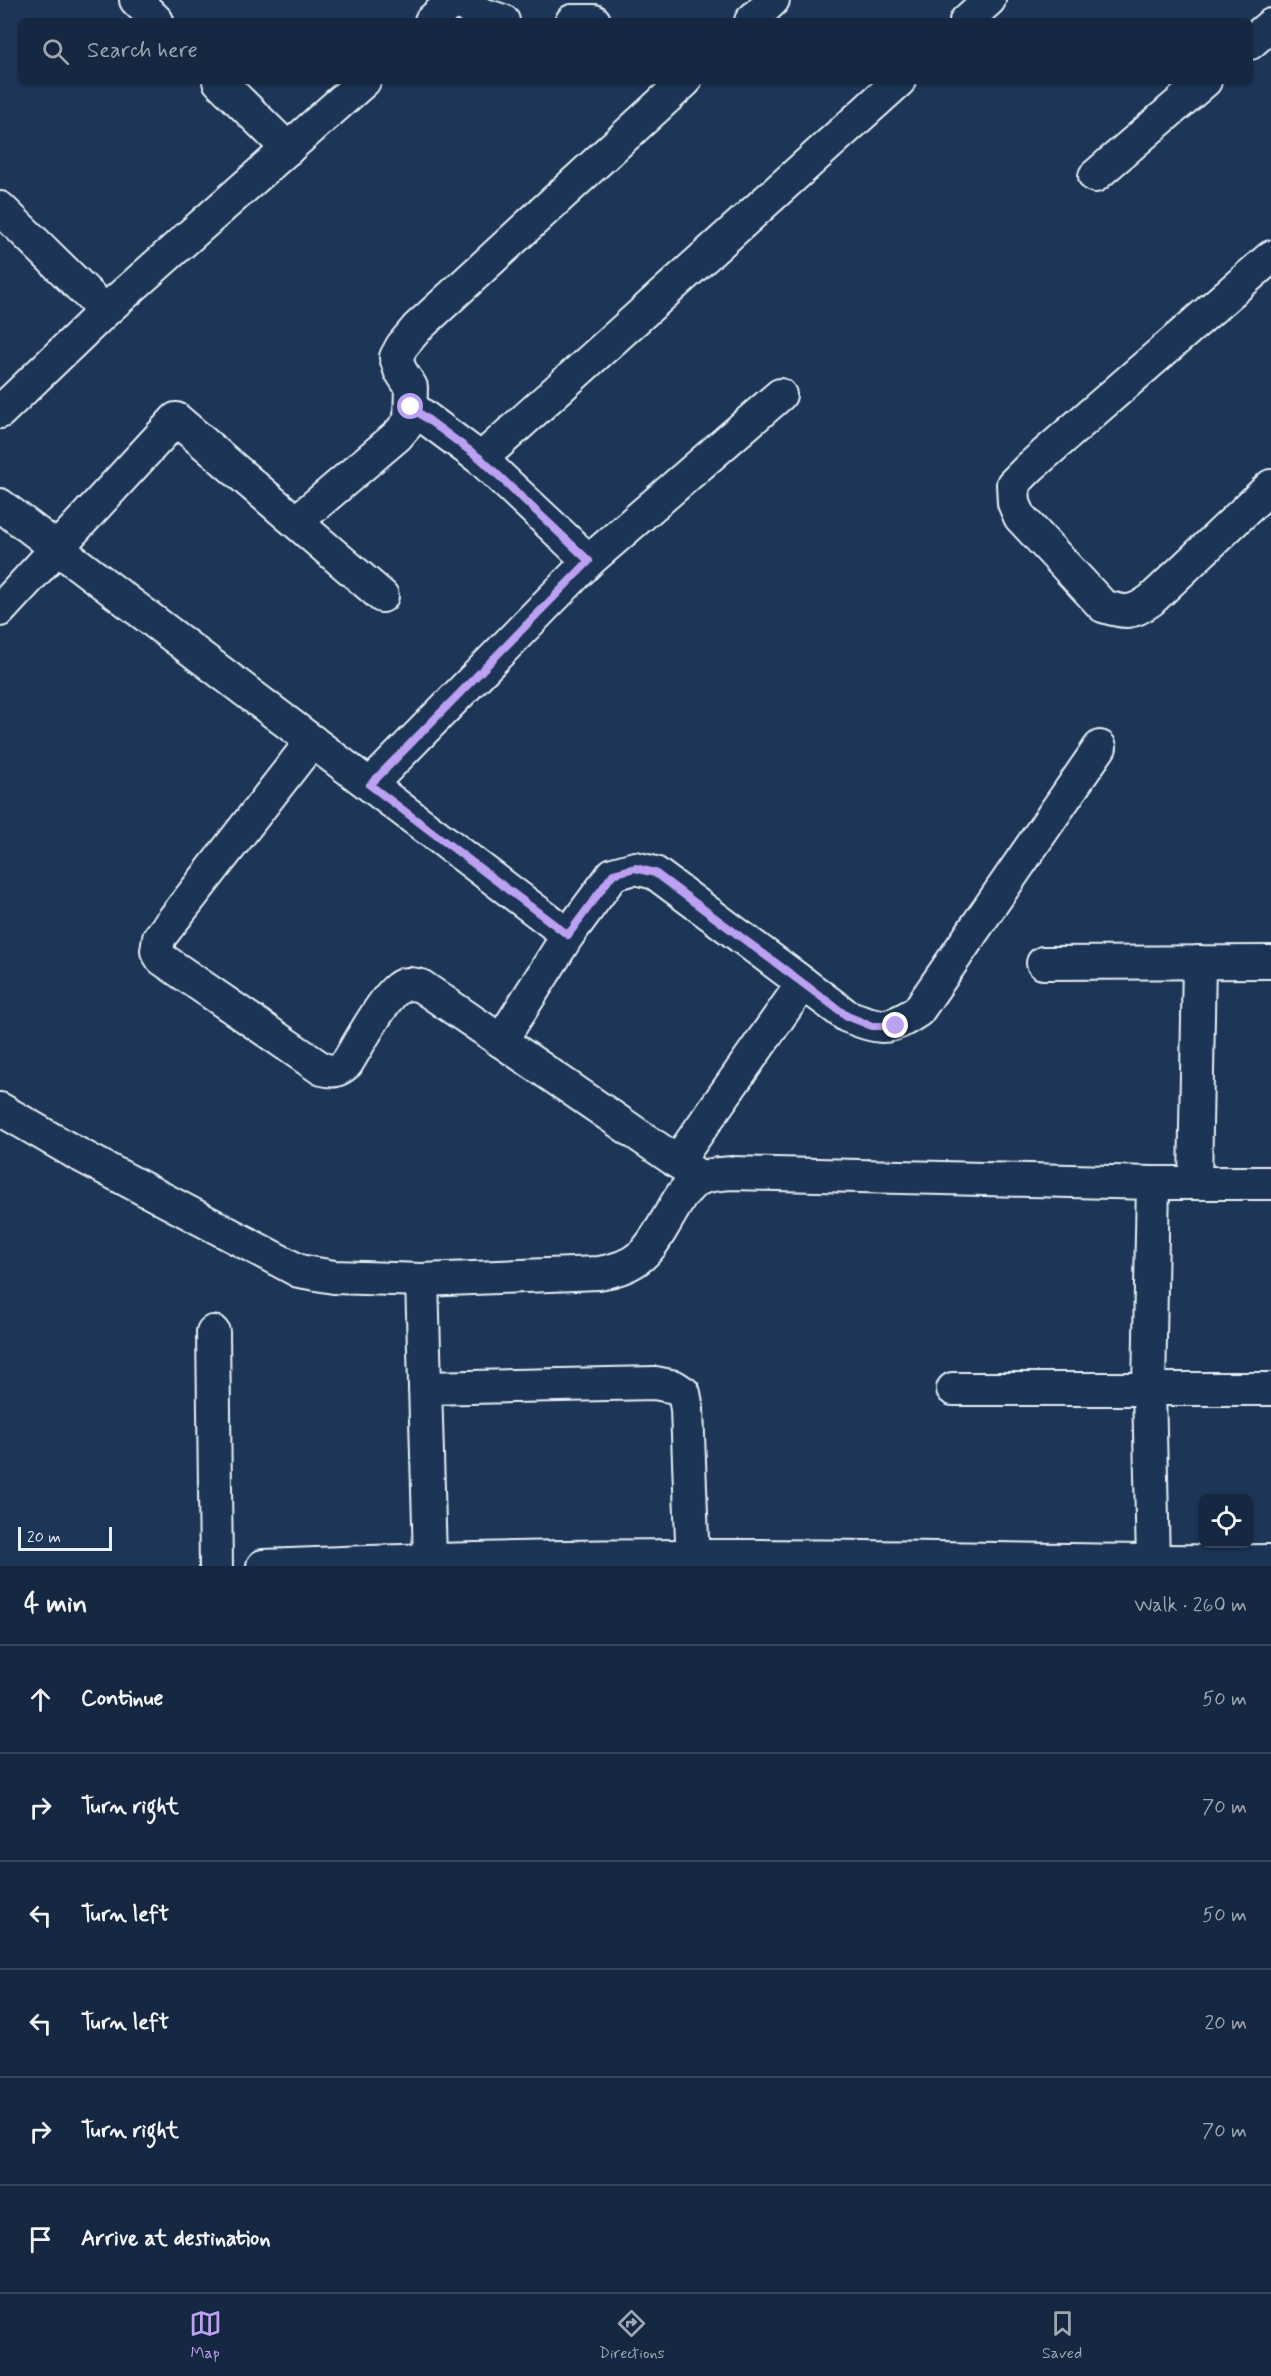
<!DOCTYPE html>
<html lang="en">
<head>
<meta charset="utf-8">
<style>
  :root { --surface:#162841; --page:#1f3048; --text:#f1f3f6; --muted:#9ea6b1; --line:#35445a; --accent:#bca0f2 }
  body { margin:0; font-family:Mynerve,sans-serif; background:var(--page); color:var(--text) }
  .controls { position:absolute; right:18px; bottom:18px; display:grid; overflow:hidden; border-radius:9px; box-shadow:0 2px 4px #0004 }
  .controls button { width:54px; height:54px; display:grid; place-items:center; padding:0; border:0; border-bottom:2px solid var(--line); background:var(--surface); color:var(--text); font:30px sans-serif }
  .scale { position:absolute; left:18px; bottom:15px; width:94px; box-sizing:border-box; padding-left:6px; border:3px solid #e8f1f8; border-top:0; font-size:16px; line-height:21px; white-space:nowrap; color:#e8f1f8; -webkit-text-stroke:4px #1d3557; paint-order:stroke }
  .stop { position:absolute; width:18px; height:18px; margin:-14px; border:4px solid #bca0f2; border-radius:50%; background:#fff }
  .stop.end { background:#bca0f2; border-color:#fff; box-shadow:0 2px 6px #0008 }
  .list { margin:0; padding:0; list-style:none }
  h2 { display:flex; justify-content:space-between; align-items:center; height:78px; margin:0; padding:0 24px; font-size:26px }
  h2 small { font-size:20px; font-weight:400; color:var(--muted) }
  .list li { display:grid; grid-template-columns:39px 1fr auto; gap:18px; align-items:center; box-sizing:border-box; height:108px; padding:0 24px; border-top:2px solid var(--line) }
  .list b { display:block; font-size:22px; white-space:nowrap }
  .list em { font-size:20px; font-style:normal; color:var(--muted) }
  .icon { flex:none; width:33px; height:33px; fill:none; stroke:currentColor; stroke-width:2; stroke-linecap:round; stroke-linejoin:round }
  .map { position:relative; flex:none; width:1271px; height:1566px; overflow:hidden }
  .search { position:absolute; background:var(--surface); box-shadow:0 2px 4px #0004; left:18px; right:18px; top:18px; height:66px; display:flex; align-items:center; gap:15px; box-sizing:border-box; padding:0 21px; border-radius:9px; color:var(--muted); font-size:22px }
  .sheet { height:726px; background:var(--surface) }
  nav { display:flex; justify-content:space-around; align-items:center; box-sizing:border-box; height:84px; border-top:2px solid var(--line); background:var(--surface); font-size:16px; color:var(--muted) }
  nav a { display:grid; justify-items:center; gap:3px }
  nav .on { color:var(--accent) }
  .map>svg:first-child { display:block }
</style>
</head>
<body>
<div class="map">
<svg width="1271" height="1566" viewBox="0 0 1271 1566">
  <rect width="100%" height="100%" fill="#1d3557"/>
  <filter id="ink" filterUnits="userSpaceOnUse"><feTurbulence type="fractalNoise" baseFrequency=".0167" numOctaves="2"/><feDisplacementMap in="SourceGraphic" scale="12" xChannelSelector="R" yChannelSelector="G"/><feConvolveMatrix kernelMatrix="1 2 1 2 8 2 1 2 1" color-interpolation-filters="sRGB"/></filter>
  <g filter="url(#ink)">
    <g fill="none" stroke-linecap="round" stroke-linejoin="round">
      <defs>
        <g id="street">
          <path d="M136,0l21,21"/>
          <path d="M454,0l25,13 24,8"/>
          <path d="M431,21l23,-21"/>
          <path d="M572,21h22"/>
          <path d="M751,21l22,-21"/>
          <path d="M966,21l23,-21"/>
          <path d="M1250,43l21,-18"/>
          <path d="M219,81l69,68"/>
          <path d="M1095,176l110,-95"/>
          <path d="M0,208l105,103"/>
          <path d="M1271,257l-241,210 -17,17 1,19 6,14 83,89c22,7 29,8 48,-6l120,-114"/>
          <path d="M411,407l70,52 108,102"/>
          <path d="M0,412l105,-101 259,-230"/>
          <path d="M481,459l418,-378"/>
          <path d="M0,505l568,430 45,-61 22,-6 20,5 192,143c34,13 41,15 71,-5l182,-264"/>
          <path d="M297,521l100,-85 13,-15 1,-34 -11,-17 -4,-13 6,-11 15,-18 268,-247"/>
          <path d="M0,610l176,-191 206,177"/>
          <path d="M312,741l-153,197 -2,13 5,8 160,110c11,3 16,2 25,-6 11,-18 36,-64 51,-75 7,-6 15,-4 23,-2l280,192"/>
          <path d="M370,785l219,-224 191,-166"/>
          <path d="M1043,963l228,-1"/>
          <path d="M501,1041l67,-106"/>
          <path d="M0,1109l74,43 225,119 35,6 88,3 177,-7c47,-7 53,-29 76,-67 6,-11 13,-21 24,-27 9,-5 23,-5 33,-6l421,10h118"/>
          <path d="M677,1162l126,-179"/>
          <path d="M1153,1183l-4,206 4,173"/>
          <path d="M1195,1183l4,-221"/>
          <path d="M422,1280l8,279"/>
          <path d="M213,1332l3,234"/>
          <path d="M425,1388l230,-5 20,4 9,6 3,16 6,157"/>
          <path d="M953,1389h318"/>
          <path d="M263,1566c144,-6 287,-10 431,-10 192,-1 384,7 577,5"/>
        </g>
      </defs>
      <use href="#street" stroke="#e8f1f8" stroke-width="36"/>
      <use href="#street" stroke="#1d3557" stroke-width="32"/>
    </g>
  </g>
  <g fill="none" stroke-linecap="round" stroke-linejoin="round" filter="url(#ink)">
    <path stroke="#bca0f2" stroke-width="8" d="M411,407l70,52 108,102 -219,224 198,150 45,-61 22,-6 20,5 192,143 25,10h24"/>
  </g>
</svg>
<div class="controls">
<button><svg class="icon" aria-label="locate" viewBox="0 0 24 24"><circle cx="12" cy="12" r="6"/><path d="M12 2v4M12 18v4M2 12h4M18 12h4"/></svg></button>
</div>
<div class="scale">20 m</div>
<div class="stop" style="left:411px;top:407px"></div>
<div class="stop end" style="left:896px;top:1026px"></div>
<div class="search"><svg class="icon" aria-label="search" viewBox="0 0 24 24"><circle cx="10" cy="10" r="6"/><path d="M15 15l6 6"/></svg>Search here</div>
</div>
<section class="sheet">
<h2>4 min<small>Walk · 260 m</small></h2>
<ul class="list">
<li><svg class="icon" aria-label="ahead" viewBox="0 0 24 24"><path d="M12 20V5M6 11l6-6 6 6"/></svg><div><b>Continue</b></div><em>50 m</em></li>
<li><svg class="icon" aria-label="right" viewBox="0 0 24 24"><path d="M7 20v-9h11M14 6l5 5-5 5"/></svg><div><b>Turn right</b></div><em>70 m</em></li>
<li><svg class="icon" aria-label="left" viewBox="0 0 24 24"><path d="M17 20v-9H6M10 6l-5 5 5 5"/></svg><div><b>Turn left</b></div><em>50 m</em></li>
<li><svg class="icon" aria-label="left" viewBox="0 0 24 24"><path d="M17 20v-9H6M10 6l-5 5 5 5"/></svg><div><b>Turn left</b></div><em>20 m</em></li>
<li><svg class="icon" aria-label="right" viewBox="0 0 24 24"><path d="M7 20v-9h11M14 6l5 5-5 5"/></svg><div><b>Turn right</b></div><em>70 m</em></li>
<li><svg class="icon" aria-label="arrive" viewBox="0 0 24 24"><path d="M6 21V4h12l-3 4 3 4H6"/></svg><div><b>Arrive at destination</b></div></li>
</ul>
</section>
<nav>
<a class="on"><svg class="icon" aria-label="map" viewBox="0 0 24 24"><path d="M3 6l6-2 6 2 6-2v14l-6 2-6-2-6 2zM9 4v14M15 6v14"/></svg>Map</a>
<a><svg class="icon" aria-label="directions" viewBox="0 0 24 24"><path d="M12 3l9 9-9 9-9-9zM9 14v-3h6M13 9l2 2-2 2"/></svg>Directions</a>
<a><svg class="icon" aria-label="saved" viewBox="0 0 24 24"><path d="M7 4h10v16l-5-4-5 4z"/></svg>Saved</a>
</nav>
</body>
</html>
